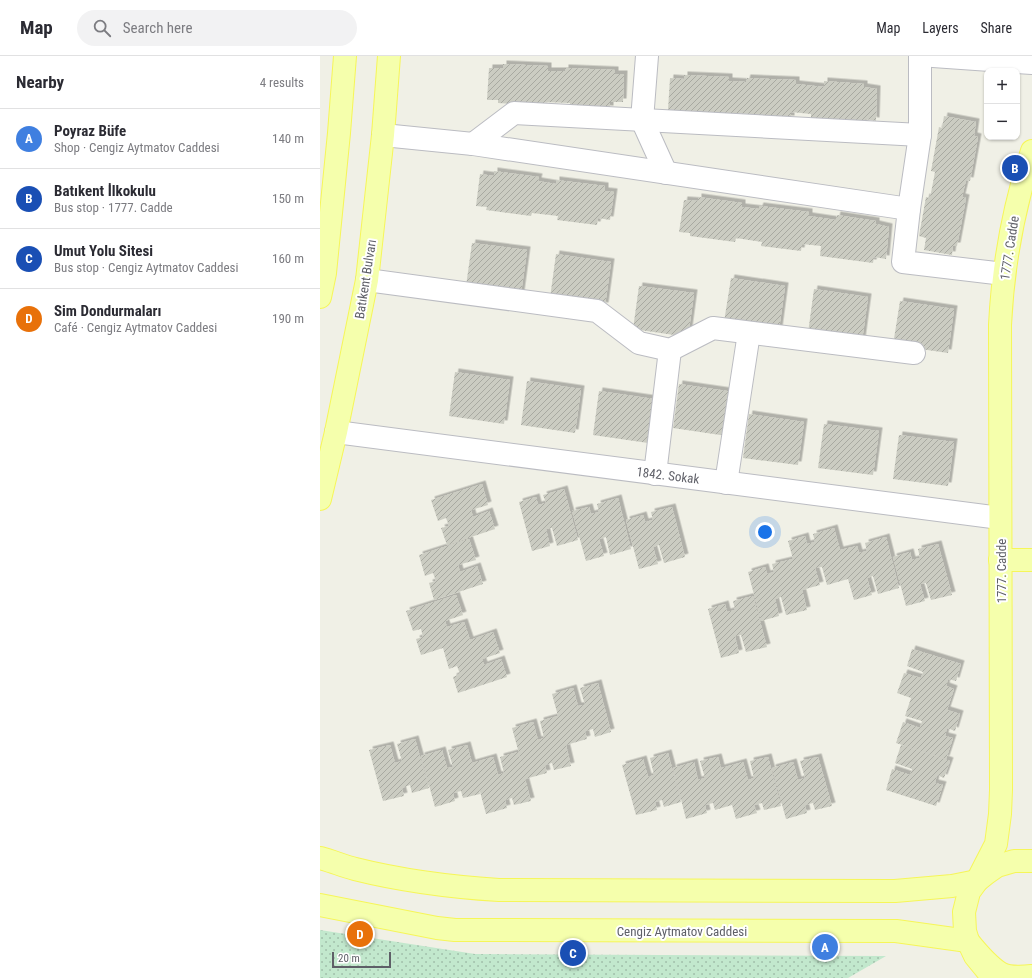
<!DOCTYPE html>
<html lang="en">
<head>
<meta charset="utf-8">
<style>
  :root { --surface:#fff; --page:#f2f2f3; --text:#2b2b33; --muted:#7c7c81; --line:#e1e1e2; --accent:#7c3aed }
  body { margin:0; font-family:"Roboto Condensed",sans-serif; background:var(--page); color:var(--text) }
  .controls { position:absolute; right:12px; top:12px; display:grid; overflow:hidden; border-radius:8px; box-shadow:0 1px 3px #0004 }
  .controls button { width:36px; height:36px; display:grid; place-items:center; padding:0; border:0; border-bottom:1px solid var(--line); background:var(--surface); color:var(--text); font:20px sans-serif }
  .scale { position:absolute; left:12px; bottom:10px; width:59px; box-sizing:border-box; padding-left:4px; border:2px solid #5e5f67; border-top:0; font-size:11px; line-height:14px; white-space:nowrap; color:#5e5f67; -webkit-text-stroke:3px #fff; paint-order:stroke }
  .you { position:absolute; left:445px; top:476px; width:14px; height:14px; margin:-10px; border:3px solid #fff; border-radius:50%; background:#1a73e8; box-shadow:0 0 0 6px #1a73e833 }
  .badge { display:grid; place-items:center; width:26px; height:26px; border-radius:50%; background:var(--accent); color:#fff; font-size:13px; font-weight:700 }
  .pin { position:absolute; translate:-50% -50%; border:2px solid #fff; box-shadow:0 1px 4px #0006 }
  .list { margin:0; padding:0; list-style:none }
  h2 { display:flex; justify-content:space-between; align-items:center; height:52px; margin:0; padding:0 16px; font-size:17px }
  h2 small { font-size:13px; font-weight:400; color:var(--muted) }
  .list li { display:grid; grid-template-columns:26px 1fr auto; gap:12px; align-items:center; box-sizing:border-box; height:60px; padding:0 16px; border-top:1px solid var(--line) }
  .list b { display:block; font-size:15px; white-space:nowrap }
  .list p { margin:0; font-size:13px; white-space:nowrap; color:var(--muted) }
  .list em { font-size:13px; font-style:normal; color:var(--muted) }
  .icon { flex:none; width:22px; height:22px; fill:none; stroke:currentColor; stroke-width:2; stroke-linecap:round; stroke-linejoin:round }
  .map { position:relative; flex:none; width:712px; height:922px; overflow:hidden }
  header { display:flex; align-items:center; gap:24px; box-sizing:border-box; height:56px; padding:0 20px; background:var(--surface); border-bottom:1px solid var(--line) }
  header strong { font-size:19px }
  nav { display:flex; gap:22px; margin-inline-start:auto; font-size:14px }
  .search { width:280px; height:36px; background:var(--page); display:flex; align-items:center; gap:10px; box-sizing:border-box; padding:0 14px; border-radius:22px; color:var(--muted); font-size:15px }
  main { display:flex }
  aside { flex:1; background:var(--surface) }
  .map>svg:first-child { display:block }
</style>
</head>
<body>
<header>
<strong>Map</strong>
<div class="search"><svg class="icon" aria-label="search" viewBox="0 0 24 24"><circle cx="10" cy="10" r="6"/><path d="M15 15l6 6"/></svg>Search here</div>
<nav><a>Map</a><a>Layers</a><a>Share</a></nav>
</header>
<main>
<aside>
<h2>Nearby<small>4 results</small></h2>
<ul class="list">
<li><span class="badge" style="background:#3f7fe0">A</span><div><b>Poyraz Büfe</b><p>Shop · Cengiz Aytmatov Caddesi</p></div><em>140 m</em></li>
<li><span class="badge" style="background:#1a4fb4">B</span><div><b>Batıkent İlkokulu</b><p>Bus stop · 1777. Cadde</p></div><em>150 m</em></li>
<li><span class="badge" style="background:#1a4fb4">C</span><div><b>Umut Yolu Sitesi</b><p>Bus stop · Cengiz Aytmatov Caddesi</p></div><em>160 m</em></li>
<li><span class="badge" style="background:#e8710a">D</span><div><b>Sim Dondurmaları</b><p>Café · Cengiz Aytmatov Caddesi</p></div><em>190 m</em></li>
</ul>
</aside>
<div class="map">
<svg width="712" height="922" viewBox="0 0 712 922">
  <defs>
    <pattern id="grass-dots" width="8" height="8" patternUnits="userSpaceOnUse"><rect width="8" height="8" fill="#c2e8cd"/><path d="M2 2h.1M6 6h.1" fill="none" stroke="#a1bfaa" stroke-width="1.8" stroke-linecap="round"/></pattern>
    <pattern id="building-hatch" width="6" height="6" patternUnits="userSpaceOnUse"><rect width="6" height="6" fill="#cbccc2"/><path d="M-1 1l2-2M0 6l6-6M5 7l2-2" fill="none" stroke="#a8a9a1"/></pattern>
    <filter id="shadow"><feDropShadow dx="3.5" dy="-3.5" stdDeviation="0" flood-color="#0004"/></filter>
  </defs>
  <rect width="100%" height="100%" fill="#f0f0e6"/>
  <path fill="url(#grass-dots)" d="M0,874l155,24 411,2 -38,22h-528z"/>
  <g fill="url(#building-hatch)" filter="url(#shadow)">
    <path d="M183,8l45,2v5h17v-3l50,2v4h9l-1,28h-13v7l-40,-2v-4l-26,-1v4l-46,-3v-3h-11l2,-32h14z"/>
    <path d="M364,19l45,2v4l17,1 1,-4 49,2v4l28,3v-6l40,3v3l13,2 -1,32 -11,-2 -1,7 -53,-2v-10l-20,-2v7l-40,-2v-3l-26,-1v3l-46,-2 1,-3 -12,-1 2,-32 14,1z"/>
    <path d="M624,60l32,6 -2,14 4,1 -8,44 -4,-1 -4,17 4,1 -9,48h-4l-1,9 -28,-5 2,-12 -7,-2 7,-39 4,1 5,-26 -4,-1 8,-44 3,1z"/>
    <path d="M174,115l45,6 -1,4 18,3v-4l49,6v5l9,1 -4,28 -12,-2 -1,7 -40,-5 1,-4 -26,-3 -1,3 -45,-6 1,-3 -11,-1 4,-32 14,2z"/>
    <path d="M378,141l44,6v4l17,2 1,-3 49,6v4l27,4 1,-5 39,6v3l13,3 -3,32 -12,-2 -1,6 -53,-7 1,-10 -19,-2 -1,7 -40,-5 1,-4 -26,-4 -1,4 -45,-6v-3l-11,-1 5,-32 14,1z"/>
    <path d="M152,187l55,7 -6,44 -55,-8z"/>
    <path d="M236,198l55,8 -6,44 -55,-8z"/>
    <path d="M411,222l54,8 -6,44 -55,-8z"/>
    <path d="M319,230l55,7 -6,44 -55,-8z"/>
    <path d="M494,233l54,8 -6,44 -54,-8z"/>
    <path d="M580,245l54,8 -6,44 -55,-8z"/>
    <path d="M135,316l55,8 -6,44 -55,-8z"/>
    <path d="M207,325l54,8 -6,44 -54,-8z"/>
    <path d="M359,328l55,8 -7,44 -54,-8z"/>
    <path d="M279,335l55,8 -6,44 -55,-8z"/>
    <path d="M429,358l55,8 -6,43 -55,-7z"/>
    <path d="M504,368l55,7 -6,44 -55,-7z"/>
    <path d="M579,379l55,7 -6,44 -55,-7z"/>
    <path d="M162,428l6,21 -17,5 2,7 16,-6 6,18 -48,16 -6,-17 8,-2 -3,-8 -8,3 -7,-21z"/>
    <path d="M244,433l14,51 -21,6 -5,-18 -6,1 4,17 -18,5 -13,-49 17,-5 2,8 8,-2 -3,-8z"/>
    <path d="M298,442l13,51 -21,6 -4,-18 -7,2 5,17 -18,5 -14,-50 17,-4 2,7 8,-2 -2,-8z"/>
    <path d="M352,451l13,50 -21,6 -5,-18 -6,2 5,17 -19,5 -13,-49 17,-5 2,7 8,-2 -2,-8z"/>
    <path d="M514,472l6,22 17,-4 2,7 8,-2 -2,-8 21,-6 13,51 -21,6 -5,-18 -6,2 5,17 -18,5 -6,-21 -21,6 -5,-18 -7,1 5,17 -18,5 5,20 -21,5 -5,-18 -6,2 4,17 -18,5 -13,-49 17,-5 2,7 7,-2 -2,-8 21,-5 -5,-18 17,-5 2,8 8,-2 -2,-8z"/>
    <path d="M149,483l7,21 -18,5 2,7 17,-6 6,18 -49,16 -5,-17 7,-2 -3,-8 -8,3 -6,-21z"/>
    <path d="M618,488l14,51 -21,5 -5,-17 -6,1 5,17 -19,5 -13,-49 17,-5 2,8 8,-2 -2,-9z"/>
    <path d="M136,539l7,20 -18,6 2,6 17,-5 6,18 23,-8 7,21 -18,6 2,6 17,-6 6,18 -49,16 -5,-16 7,-3 -3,-8 -8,3 -6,-21 -22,7 -5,-16 7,-2 -2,-8 -8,2 -7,-20z"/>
    <path d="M433,540l14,51 -21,5 -5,-17 -6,1 4,17 -18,5 -13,-49 17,-5 2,8 8,-2 -2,-9z"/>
    <path d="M592,593l49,15 -5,17 -8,-2 -2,7 8,3 -7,21 13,4 -5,17 -8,-3 -2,8 8,2 -7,21 -50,-16 7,-21 17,6 2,-7 -17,-5 6,-18 -14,-5 7,-20 17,5 2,-6 -16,-6z"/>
    <path d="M278,627l13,49 -16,5 -2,-8 -8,2 2,8 -21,6 5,21 -17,4 -2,-7 -7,2 2,8 -22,6 6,22 -17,4 -2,-7 -7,2 2,8 -21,6 -7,-26 1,6 -17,4 -2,-7 -8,2 2,8 -20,6 -14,-51 21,-6 5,18 6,-1 -5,-17 19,-5 5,18 21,-6 5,18 6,-2 -4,-16 18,-5 7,23 -13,-47 21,-6 5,18 6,-2 -4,-17 18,-5 -6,-22 21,-6 5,18 7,-1 -5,-17z"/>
    <path d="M95,683l14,49 -17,5 -2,-8 -8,3 2,8 -21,5 -14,-51 21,-5 5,18 7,-2 -5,-17z"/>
    <path d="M581,689l49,16 -6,17 -7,-3 -2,8 8,2 -7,21 -50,-16 6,-21 18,6 2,-6 -17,-6z"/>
    <path d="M348,697l13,49 -17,5 -2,-7 -7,2 2,8 -21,5 -14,-50 21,-6 5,18 6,-2 -4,-17z"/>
    <path d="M398,701l3,11 22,-6 5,18 6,-2 -4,-17 18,-4 13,49 -17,4 -2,-7 -8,2 3,8 -21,6 -4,-14 -17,5 -2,-7 -8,2 2,8 -21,6 -13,-51 21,-6 4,18 7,-2 -5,-17z"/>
    <path d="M498,701l14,49 -17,4 -2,-7 -8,2 2,8 -21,6 -14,-51 21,-6 5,18 7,-2 -5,-17z"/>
  </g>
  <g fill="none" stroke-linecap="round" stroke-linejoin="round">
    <defs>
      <g id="minor">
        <path d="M327,0l-5,64 24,53"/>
        <path d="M613,0l99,7"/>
        <path d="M63,79l90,9 436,65 11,-74v-79"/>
        <path d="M153,88l41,-31 406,22"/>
        <path d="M589,153l-6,53 101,12"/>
        <path d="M47,224l230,31 42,32 31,7 43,-22 201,25"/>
        <path d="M16,376l664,86"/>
        <path d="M335,418l15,-124"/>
        <path d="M406,427l23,-150"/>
      </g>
      <g id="major">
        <path d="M0,241l5,-24 14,-140 6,-77"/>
        <path d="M0,443l16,-67 31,-152 16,-145 6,-79"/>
        <path d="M680,504h32"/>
        <path d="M0,802c12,3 23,8 35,11 48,12 96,18 144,21l396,1 57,-5 25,-5 10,-8 10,-7 17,-5h18"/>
        <path d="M0,849l117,23 18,2 441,1 72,10c8,10 21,25 32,32 9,5 23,4 32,3"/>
        <path d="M673,922l-18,-22 -7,-15 -3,-10 -1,-19 5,-20 8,-11 19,-37 4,-30 1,-24 -1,-465c3,-60 13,-116 32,-174"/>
      </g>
    </defs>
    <use href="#minor" stroke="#bbbcc2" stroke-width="24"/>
    <use href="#major" stroke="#f6f659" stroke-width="24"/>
    <use href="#minor" stroke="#fff" stroke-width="22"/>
    <use href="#major" stroke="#f5ffac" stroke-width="22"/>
  </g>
  <g text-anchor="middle" stroke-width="4" stroke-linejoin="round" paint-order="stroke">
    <g font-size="13" fill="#5e5f67" stroke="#fff">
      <text transform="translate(689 192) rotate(-81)" y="5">1777. Cadde</text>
      <text transform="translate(45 223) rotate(-81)" y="5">Batıkent Bulvarı</text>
      <text transform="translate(348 419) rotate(7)" y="5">1842. Sokak</text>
      <text transform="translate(681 515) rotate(-90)" y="5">1777. Cadde</text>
      <text x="362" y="880">Cengiz Aytmatov Caddesi</text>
    </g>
  </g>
</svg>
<div class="controls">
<button>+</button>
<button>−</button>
</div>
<div class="scale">20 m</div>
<div class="you"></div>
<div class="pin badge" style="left:505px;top:891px;background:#3f7fe0">A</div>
<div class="pin badge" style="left:695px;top:112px;background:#1a4fb4">B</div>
<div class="pin badge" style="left:253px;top:897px;background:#1a4fb4">C</div>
<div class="pin badge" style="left:40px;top:878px;background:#e8710a">D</div>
</div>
</main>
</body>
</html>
